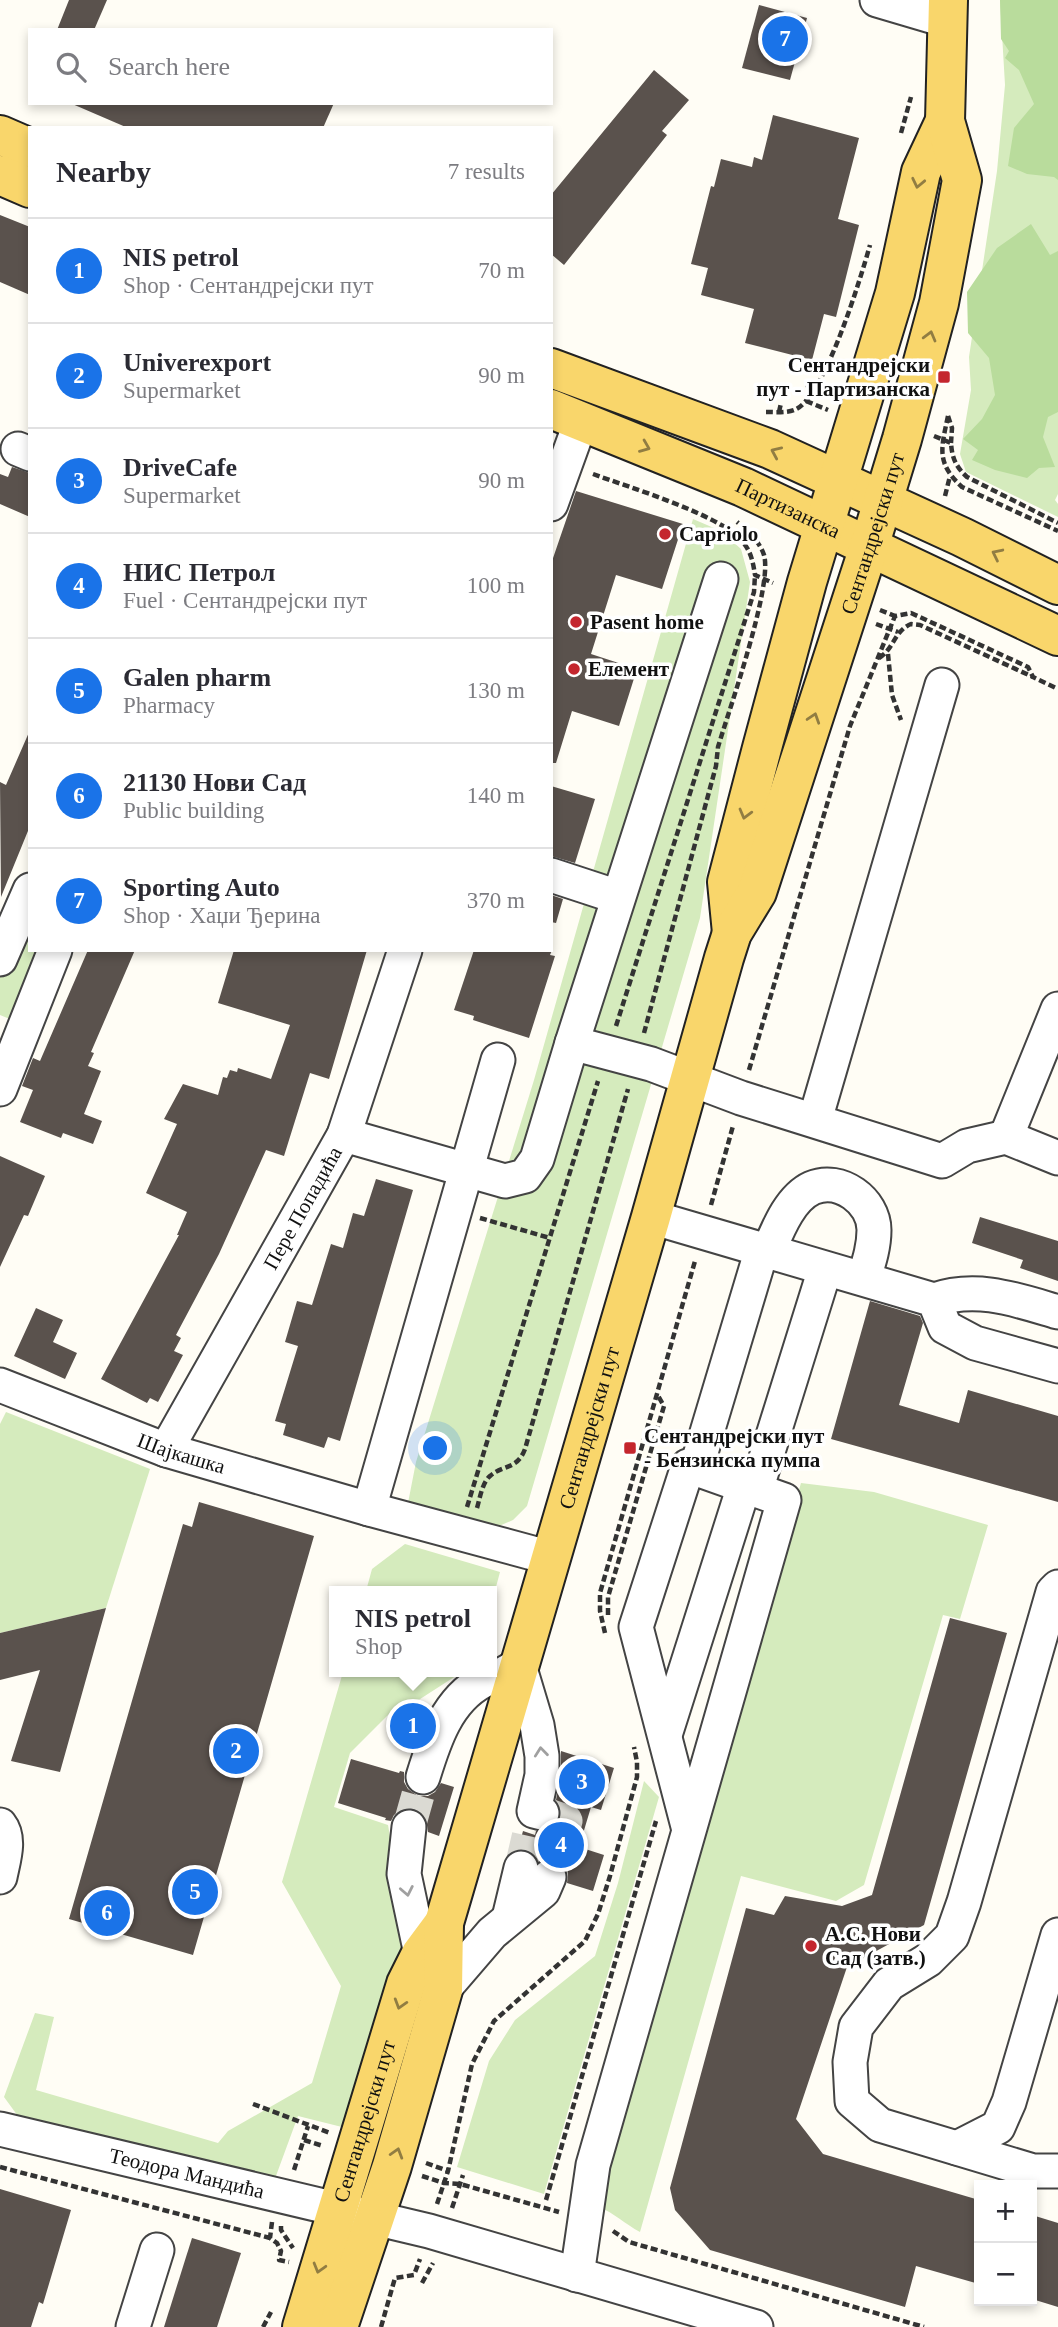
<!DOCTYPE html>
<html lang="en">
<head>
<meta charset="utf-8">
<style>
  :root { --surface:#fff; --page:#f7f7f7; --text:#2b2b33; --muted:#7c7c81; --line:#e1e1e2; --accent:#1a73e8 }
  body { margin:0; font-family:"Times New Roman",serif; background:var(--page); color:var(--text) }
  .controls { position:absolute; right:21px; bottom:21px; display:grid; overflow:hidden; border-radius:0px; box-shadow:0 4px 10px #0003 }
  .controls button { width:63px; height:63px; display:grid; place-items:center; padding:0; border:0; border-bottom:2px solid var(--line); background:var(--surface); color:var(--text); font:35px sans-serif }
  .you { position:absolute; left:436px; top:1449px; width:24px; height:24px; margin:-18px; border:5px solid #fff; border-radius:50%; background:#1a73e8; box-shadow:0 0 0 10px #1a73e833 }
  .badge { display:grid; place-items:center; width:46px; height:46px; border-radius:50%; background:var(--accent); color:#fff; font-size:23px; font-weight:700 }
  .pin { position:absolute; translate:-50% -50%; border:4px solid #fff; box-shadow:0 2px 7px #0006 }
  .popup { position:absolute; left:329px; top:1586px; width:168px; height:91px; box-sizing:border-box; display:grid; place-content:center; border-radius:0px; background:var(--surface); filter:drop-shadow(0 2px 5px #0005); font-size:23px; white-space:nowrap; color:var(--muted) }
  .popup b { font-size:26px; color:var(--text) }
  .popup::after { content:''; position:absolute; left:50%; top:100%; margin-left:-14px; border:14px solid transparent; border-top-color:var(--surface) }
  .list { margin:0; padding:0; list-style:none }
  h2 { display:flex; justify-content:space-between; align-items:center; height:91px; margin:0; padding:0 28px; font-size:30px }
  h2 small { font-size:23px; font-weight:400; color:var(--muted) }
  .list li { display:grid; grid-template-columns:46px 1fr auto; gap:21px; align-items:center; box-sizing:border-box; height:105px; padding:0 28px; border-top:2px solid var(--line) }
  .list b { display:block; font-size:26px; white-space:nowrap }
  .list p { margin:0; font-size:23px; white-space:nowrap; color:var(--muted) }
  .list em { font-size:23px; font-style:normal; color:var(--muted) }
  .icon { flex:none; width:38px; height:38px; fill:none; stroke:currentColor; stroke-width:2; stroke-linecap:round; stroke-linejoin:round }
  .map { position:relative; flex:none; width:1058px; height:2327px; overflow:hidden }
  .search { position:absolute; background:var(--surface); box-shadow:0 4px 10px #0003; left:28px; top:28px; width:525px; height:77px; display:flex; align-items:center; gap:18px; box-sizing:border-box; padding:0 24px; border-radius:0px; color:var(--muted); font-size:26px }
  .panel { position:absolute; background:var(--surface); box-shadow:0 4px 10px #0003; left:28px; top:126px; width:525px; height:826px; border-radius:0px }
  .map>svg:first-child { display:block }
</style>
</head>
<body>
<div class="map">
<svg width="1058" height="2327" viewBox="0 0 1058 2327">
  <rect width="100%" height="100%" fill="#fffdf5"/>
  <g fill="#d5ebbd">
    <path d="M1000,0h58v494l-3,6 3,4v13l-92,-45 -6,-18 11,-64 -2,-33 28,-186 8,-86z"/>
    <path d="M693,519l28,12 20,18 9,33 -50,336 -173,588 -14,14 -21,9 -84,-26 8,-41 118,-382z"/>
    <path d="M30,906v44h16l-29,72 -17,-7v-40z"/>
    <path d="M6,1412l144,57 -44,139 -106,25v-209z"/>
    <path d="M801,1483l73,9 114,33 -28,94 -17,-4 -79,270 -28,16 -95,-25 -101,356c-15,-8 -26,-19 -41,-25l3,-33z"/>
    <path d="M405,1544l95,28 -8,30v-11h-126l6,-22z"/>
    <path d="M343,1672h119l-45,29 -24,9 -43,43 -16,54 54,18 20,117 -58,187 -52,-13 -25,68 -250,-61 -19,-26 31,-84 19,4 -18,73 182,53 10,-12 84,-48 29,-97 -59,-104z"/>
    <path d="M644,1781l15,16 -115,397 -87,-27 32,-106 26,-41 80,-64 23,-73z"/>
  </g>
  <g fill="#b9dc9c">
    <path d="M1000,0h58v180l-4,-3 -27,-3 -19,-8 6,-38 20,-24 -15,-34 -14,-12 4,-7 -8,-12z"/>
    <path d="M1031,224l19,31 8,-4v161l-10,5 -5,20 12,30 -16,1 -12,10 -32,-8 -23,-10 6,-10 -15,-11 19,-20 13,-24 -6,-37 -21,-25 -1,-41 30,-44z"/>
  </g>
  <g fill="#5a524d">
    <path d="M69,0h38l-13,30h-37z"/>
    <path d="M759,5l48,13 -17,62 -48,-12z"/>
    <path d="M654,70l35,30 -27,31 5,4 -103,130 -13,-11v-59z"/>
    <path d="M70,103h264l-11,25h-195z"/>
    <path d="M773,115l86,23 -21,81 21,6 -23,92 -12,-3 -12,46 -67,-17 9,-34 -53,-14 7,-27 -17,-4 20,-78 3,1 7,-28 31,8 2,-10 8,3z"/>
    <path d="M0,215l30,12v68l-30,-13z"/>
    <path d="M12,467l18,6v44l-30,-13v-30l8,3z"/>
    <path d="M576,491l107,33 -21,65 -46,-14 -25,79 46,15 -18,57 -47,-15 -16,52h-5v-199z"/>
    <path d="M30,730v96l-29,71 -1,-115 6,3z"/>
    <path d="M551,786l44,13 -20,64 -24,-7z"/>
    <path d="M551,895l12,4 -7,24 -5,-1z"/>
    <path d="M88,950h47l-44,102 3,1 -6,13 13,5 -17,43 18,7 -9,23 -30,-11 -2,5 -41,-16 13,-32 -11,-4 11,-28 7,3z"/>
    <path d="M234,950h133l-38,129 -19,-6 -26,83 -18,-6 -47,104 -43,81 5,3 -7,13 9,4 -25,47 -8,-4 -3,5 -46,-24 78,-144h-2l10,-23 -41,-19 31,-69 -13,-5 19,-35 35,11 5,-18 4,1 3,-8 7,2 1,-4 33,11 19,-54 -72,-22z"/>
    <path d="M474,950h78l-2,5 5,1 -26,82 -56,-18 1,-4 -20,-6z"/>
    <path d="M0,1156l45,20 -17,40 -4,-1 -24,52z"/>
    <path d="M376,1179l37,11 -73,251 -12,-4 -4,11 -41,-13 3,-11 -11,-3 23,-75 -13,-4 12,-41 15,4 19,-61 12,4 10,-35 11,3z"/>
    <path d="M980,1217l78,24v40l-38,-13 3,-8 -51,-17z"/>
    <path d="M870,1301l50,15 3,7 -24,82 60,18 9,-33 90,26v86l-227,-63z"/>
    <path d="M36,1308l27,12 -10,22 24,11 -12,26 -51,-23z"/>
    <path d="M199,1502l115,34 -121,419 -124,-36 114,-395 9,3z"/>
    <path d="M106,1608l-46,164 -49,-11 29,-91 -40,10v-47z"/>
    <path d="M950,1618l57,15 -83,292 -77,42 -51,152 27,35 156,46v84l-63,-18 -11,41 -195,-57 -35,-40 -5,-22 76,-280 28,7 11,-19 57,10 30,-11z"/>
    <path d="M561,1751l53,17 -13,42 -10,-3 -12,40 25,8 -11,36 -26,-8 1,-9 -3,-8 -8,-6 -10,-2 -8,3 -5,-7 -8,-4 -8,-1 5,-18 12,4 1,-4h12l7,-4 5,-9 1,-10 -5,-8 5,-25z"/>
    <path d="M351,1759l48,14 1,-2 4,1v10l4,7 10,7h10l7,-4 6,-9 13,4 -15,49 -11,-4 -2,-13 -6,-8 -8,-3 -11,2 -7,5 -3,6 -6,-1 1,-2 -48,-15z"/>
    <path d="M0,2189l71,21 -28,94 -4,-2 -8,25h-31z"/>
    <path d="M1032,2215l26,8v84l-26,-8z"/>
    <path d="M192,2238l49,15 -24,74h-53z"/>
  </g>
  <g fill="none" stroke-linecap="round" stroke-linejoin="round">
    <g stroke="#dbdad3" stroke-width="33" stroke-dasharray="33 17" stroke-linecap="butt">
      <path d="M542,1813l24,8 -17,56"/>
      <path d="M409,1827l14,-50"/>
      <path d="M521,1868l8,-35"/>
    </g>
    <defs>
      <g id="minor">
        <path d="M877,0l71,21"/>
        <path d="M18,449l12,5"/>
        <path d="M551,504l30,-83"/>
        <path d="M551,875l67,22"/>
        <path d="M0,959l30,-69"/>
        <path d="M572,1043l79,21 90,34 201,63 25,-15 39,-9 52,21"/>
        <path d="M0,1089l55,-139"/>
        <path d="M815,1120l127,-435"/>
        <path d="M344,1135l161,46 20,-5 12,-17 35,-116 149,-464"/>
        <path d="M1006,1137l52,-128"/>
        <path d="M651,1217l283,83 11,27 30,16 83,23"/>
        <path d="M769,1250c9,-21 21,-52 43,-62 28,-12 62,13 62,42 0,17 -5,32 -10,48"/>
        <path d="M934,1300c43,-15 83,0 124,12"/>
        <path id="s1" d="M0,1385l166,65 203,59 182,49"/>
        <path id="s2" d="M166,1450l178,-315 61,-185"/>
        <path d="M696,1469l66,-220"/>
        <path d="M756,1490l69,-221"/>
        <path d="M369,1509l129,-449"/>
        <path d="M1058,1587l-5,5 -89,310 -12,34 -24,24 -39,24 -33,43 -6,35 2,39 28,24 153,46h25"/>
        <path d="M665,1735l79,-249"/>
        <path d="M423,1777c11,-36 24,-77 60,-96 5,-3 11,-3 16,-5 7,-3 13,-7 20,-11l18,60 5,31v19l-8,36 8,2"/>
        <path d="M0,1825c11,14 3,36 0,52"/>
        <path d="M409,1827l-5,47 17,80"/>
        <path d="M509,1918l12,-50"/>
        <path d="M443,1990l49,-57 51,-42 6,-14"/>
        <path id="s3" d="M0,2129l429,102 327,96"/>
        <path d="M957,2148l41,-21 11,-25 49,-167"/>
        <path d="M577,2275l16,-110 191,-665 -96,-34 -52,161 53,203"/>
        <path d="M133,2327l24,-77"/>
      </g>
      <g id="major">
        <path d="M0,135l30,13"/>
        <path d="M0,175l30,13"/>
        <path d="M551,368l219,81 192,88 96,48"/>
        <path id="s4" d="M551,409l192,78 315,149"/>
        <path d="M732,933l-5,-51 35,-134 45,-166 88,-289 26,-121 24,-51"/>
        <path id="s5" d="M302,2327l104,-343 15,-30 23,-31"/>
        <path id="s6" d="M338,2327l54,-161 51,-176 1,-67 207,-706 73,-259 8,-25 25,-41 112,-345 33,-108 37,-136 23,-123 -17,-59 3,-121"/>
      </g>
    </defs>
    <use href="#minor" stroke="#444" stroke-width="37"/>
    <use href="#major" stroke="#222" stroke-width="42"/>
    <g stroke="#333" stroke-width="4.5" stroke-dasharray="7 3.5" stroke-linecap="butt">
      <path d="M901,133l10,-36"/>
      <path d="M806,385l26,11"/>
      <path d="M806,401l22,9"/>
      <path d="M766,412c9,0 20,1 28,-2 30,-10 67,-133 76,-165"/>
      <path d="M779,412l2,-9"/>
      <path d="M948,416c-7,33 -12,47 14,71l96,44"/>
      <path d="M948,416l4,12 -1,15"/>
      <path d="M934,436l17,7c1,15 5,24 16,34l91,46"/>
      <path d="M593,474c35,13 128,41 149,67 9,10 11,21 13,34l18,8"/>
      <path d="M945,496l5,-20"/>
      <path d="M880,610l15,6"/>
      <path d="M876,624l22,8"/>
      <path d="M888,654l4,41 9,25"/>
      <path d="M879,658c15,-9 15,-27 32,-34l9,1 113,52"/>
      <path d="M616,1026l138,-434 1,-17"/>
      <path d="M644,1033l72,-267 2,-19c11,-37 55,-161 46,-192 -4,-13 -17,-25 -27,-33"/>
      <path d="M749,1070l101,-344 45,-110 16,-3 11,5 106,49 5,10 25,12"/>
      <path d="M711,1205l22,-79"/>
      <path d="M480,1218l70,20"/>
      <path d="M467,1507l131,-426"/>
      <path d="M477,1508c3,-10 5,-25 13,-32 14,-12 27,-6 35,-27l103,-360"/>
      <path d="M608,1615v-18l56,-191 -7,-12"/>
      <path d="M605,1633l-5,-22v-18l95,-332"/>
      <path d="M253,2104l77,29"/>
      <path d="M304,2140l19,6"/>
      <path d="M426,2163l22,8"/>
      <path d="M0,2167l270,71"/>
      <path d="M294,2170l14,-44"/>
      <path d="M422,2176l22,7 16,1 99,28"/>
      <path d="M546,2200l110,-379"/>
      <path d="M437,2204l11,-33 24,-107 22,-43 91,-80 13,-27 12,-38 27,-99v-15l-3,-15"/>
      <path d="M452,2208l11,-33"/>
      <path d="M272,2222l-2,16 7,5 4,8 -2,9 10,2"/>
      <path d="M281,2226v4l12,18"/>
      <path d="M613,2231l16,11 295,85"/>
      <path d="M422,2283l11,-20"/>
      <path d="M263,2327l8,-15"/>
      <path d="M381,2327l14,-49 19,-3 6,-16"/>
    </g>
    <use href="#minor" stroke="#fff" stroke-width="33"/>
    <use href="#major" stroke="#f9d66b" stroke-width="38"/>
  </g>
  <defs><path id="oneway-chevron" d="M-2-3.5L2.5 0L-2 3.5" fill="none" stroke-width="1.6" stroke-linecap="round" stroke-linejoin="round" transform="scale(1.75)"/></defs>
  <g stroke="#917d42">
    <use href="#oneway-chevron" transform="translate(918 183) rotate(102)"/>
    <use href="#oneway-chevron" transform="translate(930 336) rotate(-75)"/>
    <use href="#oneway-chevron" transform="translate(645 447) rotate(22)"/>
    <use href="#oneway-chevron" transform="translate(776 452) rotate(-156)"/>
    <use href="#oneway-chevron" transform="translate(997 554) rotate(-154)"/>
    <use href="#oneway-chevron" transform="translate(814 718) rotate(-72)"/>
    <use href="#oneway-chevron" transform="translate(745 814) rotate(105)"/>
    <use href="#oneway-chevron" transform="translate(400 2004) rotate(107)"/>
    <use href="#oneway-chevron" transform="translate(397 2153) rotate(-73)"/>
    <use href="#oneway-chevron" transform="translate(319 2268) rotate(106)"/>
  </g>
  <g stroke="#a0a0a0">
    <use href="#oneway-chevron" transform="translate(541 1752) rotate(-96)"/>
    <use href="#oneway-chevron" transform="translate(407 1891) rotate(79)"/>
  </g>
  <g fill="#c4262e" stroke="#fff" stroke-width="2.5">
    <rect x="937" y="370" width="14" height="14" rx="3.5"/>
    <circle cx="665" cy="534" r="7"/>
    <circle cx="576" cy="622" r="7"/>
    <circle cx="574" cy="669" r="7"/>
    <rect x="623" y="1441" width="14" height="14" rx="3.5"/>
    <circle cx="811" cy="1946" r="7"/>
  </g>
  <g text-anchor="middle" stroke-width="7" stroke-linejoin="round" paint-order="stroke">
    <g font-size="21" font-weight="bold" fill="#111" stroke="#fff" text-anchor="start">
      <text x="930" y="372" text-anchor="end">Сентандрејски<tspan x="930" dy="24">пут - Партизанска</tspan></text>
      <text x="679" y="541">Capriolo</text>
      <text x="590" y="629">Pasent home</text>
      <text x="588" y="676">Елемент</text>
      <text x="644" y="1443">Сентандрејски пут<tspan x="644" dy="24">- Бензинска пумпа</tspan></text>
      <text x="825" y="1941">А.С. Нови<tspan x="825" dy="24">Сад (затв.)</tspan></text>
    </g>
    <g font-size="21" fill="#111" stroke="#fff">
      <text dy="7" stroke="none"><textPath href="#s4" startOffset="257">Партизанска</textPath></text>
      <text dy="7" stroke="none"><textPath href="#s6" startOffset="1876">Сентандрејски пут</textPath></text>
      <text dy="7" stroke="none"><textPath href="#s2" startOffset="278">Пере Попадића</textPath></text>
      <text dy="7" stroke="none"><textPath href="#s6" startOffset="936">Сентандрејски пут</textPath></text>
      <text dy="7" stroke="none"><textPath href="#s1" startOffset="194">Шајкашка</textPath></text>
      <text dy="7" stroke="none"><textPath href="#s5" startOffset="215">Сентандрејски пут</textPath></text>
      <text dy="7" stroke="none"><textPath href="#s3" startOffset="192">Теодора Мандића</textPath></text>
    </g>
  </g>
</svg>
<div class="controls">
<button>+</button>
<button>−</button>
</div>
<div class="you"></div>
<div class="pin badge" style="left:413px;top:1726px">1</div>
<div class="popup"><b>NIS petrol</b>Shop</div>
<div class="pin badge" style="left:236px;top:1751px">2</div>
<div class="pin badge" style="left:582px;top:1782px">3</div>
<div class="pin badge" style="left:561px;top:1845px">4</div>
<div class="pin badge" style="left:195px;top:1892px">5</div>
<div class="pin badge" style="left:107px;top:1913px">6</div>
<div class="pin badge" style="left:785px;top:39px">7</div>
<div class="search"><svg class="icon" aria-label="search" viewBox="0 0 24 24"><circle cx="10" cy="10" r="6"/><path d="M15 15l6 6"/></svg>Search here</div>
<section class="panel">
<h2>Nearby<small>7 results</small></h2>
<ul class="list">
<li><span class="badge">1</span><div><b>NIS petrol</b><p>Shop · Сентандрејски пут</p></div><em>70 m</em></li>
<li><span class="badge">2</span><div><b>Univerexport</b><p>Supermarket</p></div><em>90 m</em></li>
<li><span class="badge">3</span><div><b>DriveCafe</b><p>Supermarket</p></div><em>90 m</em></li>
<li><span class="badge">4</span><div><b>НИС Петрол</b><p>Fuel · Сентандрејски пут</p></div><em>100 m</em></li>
<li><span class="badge">5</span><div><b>Galen pharm</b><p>Pharmacy</p></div><em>130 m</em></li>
<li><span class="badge">6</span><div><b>21130 Нови Сад</b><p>Public building</p></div><em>140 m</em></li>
<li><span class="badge">7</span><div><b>Sporting Auto</b><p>Shop · Хаџи Ђерина</p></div><em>370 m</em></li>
</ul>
</section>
</div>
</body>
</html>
